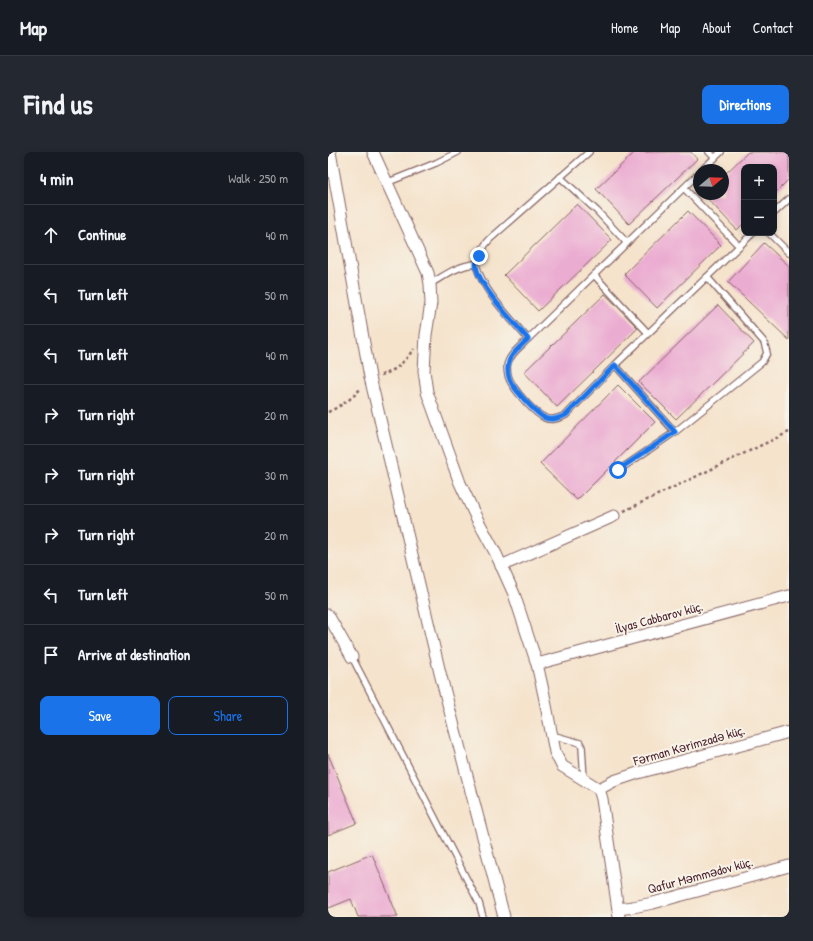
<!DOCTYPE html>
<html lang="en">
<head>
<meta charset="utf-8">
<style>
  :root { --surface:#171b24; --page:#242831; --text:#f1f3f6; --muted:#9ea1a6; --line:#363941; --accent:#1a73e8 }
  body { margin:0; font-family:"Patrick Hand",sans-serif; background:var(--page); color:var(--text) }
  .controls { position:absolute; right:12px; top:12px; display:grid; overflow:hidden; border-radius:8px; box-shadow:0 2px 6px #0003 }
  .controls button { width:36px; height:36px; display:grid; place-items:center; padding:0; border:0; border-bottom:1px solid var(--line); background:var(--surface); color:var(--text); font:20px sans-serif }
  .compass { position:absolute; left:365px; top:12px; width:36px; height:36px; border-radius:50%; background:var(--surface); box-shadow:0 2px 6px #0003; rotate:71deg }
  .stop { position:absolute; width:12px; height:12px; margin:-9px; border:3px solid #1a73e8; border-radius:50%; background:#fff }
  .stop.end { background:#1a73e8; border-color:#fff; box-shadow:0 1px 4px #0008 }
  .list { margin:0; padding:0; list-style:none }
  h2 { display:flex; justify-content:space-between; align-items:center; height:52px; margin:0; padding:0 16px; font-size:17px }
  h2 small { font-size:13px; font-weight:400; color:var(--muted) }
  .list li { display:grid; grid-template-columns:26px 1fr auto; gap:12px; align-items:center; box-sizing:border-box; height:60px; padding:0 16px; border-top:1px solid var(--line) }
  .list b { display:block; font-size:15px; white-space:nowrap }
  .list em { font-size:13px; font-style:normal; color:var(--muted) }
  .actions { display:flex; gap:8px; padding:12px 16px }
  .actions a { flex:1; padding:9px 0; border:1px solid var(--accent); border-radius:8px; text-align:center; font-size:14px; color:var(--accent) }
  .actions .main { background:var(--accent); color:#fff }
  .icon { flex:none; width:22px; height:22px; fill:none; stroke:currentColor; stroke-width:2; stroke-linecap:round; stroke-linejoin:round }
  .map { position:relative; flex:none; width:461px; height:765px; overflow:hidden; border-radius:8px }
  header { display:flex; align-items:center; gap:24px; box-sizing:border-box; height:56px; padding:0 20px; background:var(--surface); border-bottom:1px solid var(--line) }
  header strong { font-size:19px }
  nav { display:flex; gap:22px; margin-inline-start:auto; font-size:14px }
  .intro { display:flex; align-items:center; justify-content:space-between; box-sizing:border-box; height:96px; padding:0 24px }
  h1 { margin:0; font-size:28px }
  .button { padding:10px 18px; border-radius:8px; background:var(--accent); color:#fff; font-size:14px; font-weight:700 }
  main { display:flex; gap:24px; padding:0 24px }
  aside { flex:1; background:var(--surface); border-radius:8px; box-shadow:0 2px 6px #0003 }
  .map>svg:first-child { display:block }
</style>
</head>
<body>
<header>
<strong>Map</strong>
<nav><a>Home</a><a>Map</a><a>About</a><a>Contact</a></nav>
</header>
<div class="intro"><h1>Find us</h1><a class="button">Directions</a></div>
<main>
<aside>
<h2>4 min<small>Walk · 250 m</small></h2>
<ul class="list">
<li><svg class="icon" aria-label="ahead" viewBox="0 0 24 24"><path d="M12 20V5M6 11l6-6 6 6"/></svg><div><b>Continue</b></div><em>40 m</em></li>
<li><svg class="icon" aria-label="left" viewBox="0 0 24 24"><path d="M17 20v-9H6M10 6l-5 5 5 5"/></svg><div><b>Turn left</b></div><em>50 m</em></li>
<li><svg class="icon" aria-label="left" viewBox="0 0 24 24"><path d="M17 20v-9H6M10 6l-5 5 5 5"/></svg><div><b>Turn left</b></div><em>40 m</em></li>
<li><svg class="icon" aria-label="right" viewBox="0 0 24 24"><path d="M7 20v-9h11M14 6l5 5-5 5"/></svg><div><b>Turn right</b></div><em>20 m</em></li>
<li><svg class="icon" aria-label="right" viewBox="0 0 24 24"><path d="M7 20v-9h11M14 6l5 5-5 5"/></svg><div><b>Turn right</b></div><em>30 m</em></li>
<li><svg class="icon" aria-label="right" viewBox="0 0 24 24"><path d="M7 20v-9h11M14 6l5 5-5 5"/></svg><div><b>Turn right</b></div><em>20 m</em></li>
<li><svg class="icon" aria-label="left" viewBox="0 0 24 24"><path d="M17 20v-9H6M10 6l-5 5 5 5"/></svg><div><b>Turn left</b></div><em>50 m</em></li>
<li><svg class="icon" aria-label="arrive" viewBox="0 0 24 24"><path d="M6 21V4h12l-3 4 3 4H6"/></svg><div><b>Arrive at destination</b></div></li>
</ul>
<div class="actions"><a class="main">Save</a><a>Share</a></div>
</aside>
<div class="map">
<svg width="461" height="765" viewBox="0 0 461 765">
  <rect width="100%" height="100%" fill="#f7f3e8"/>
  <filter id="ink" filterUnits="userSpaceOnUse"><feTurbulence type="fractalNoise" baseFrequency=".025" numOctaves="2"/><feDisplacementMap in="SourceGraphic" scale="8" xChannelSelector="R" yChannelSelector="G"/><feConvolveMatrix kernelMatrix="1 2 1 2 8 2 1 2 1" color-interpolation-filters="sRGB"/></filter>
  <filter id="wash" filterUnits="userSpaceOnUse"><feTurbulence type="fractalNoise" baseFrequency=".012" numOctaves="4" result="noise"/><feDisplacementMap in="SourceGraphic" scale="16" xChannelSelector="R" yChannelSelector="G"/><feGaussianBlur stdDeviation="0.9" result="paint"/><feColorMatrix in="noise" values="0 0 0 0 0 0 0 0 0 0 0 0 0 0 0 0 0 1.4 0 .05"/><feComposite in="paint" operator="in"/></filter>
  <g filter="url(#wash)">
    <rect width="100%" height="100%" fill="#f5e3cc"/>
    <g id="blocks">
      <g fill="#ebacd1">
        <path d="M307,0h56l6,7 -68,65 -33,-35z"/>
        <path d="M420,0h41v27l-15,15v-27h-30v56l-7,7 -33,-35 1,-1h18v-18z"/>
        <path d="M249,52l35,36 -74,71 -34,-36z"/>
        <path d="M360,59l33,34 -64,63 -33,-34z"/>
        <path d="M436,91l25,23v74l-61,-58z"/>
        <path d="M277,142l33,34 -81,79 -33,-35z"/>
        <path d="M390,153l36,38 -78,76 -37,-37z"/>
        <path d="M290,233l37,37 -78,78 -37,-36z"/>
        <path d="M0,602l29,69 -29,12z"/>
        <path d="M44,702l26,63h-40l-7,-18 -22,9 -1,-3v-33z"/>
      </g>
    </g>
  </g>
  <g filter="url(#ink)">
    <use href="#blocks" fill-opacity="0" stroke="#866463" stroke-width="1"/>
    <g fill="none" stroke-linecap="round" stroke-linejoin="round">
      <defs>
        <g id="service">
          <path d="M381,0l6,6"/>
          <path d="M374,18l19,-18"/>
          <path d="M371,21l-171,166c-8,8 -19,16 -21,27 0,6 2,14 5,18 6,10 22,29 33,34 7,3 14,0 21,-3l49,-50 138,-132"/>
          <path d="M232,25l37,34 30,32"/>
          <path d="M58,31l50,-20 22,-11"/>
          <path d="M356,36l55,58"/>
          <path d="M446,61l15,-14"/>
          <path d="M441,81l20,20"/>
          <path d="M266,123l54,58"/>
          <path d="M102,132c15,-9 29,-19 46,-20"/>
          <path d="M200,187c-19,-23 -45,-47 -52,-75l9,-19 5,-6 99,-87"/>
          <path d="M287,213l60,67"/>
          <path d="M291,318l56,-38 87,-70 5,-9 -3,-11 -57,-65"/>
          <path d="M24,505l127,246 4,14"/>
          <path d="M224,583l28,8 2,4 2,32"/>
        </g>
        <g id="minor">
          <path d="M2,0l40,225 70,296 64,244"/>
          <path d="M45,0l55,121 2,11 1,19 -5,32 -2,36 3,21 33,91 15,32 21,39 18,40 23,70 7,31 11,57 7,14 37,23 3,10 17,118"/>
          <path d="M173,414l113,-50"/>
          <path d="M0,463l24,42"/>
          <path d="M209,512l252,-68"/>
          <path d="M271,637l15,-8 24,-8 151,-41"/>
          <path d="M291,757l14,-2 20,-4 136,-37"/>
        </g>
      </defs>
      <use href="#service" stroke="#866463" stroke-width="8"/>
      <use href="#minor" stroke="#866463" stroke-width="13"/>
      <g stroke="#866463" stroke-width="2.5" stroke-dasharray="3 3" stroke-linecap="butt">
        <path d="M53,223c17,-5 22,-13 33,-26"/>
        <path d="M0,260c13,-6 24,-13 33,-24"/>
        <path d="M296,359l165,-79"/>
      </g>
      <use href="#service" stroke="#fff" stroke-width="5.5"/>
      <use href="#minor" stroke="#fff" stroke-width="11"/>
    </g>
  </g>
  <g fill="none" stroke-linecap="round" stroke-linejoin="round" filter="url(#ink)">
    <path stroke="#1a73e8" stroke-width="5" d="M151,104c-2,3 -3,6 -3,9 2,21 38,57 52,74 -8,8 -19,16 -20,27 -1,6 1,14 4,18 6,9 23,29 33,34 7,3 14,0 21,-3l49,-50 60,67 -57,38"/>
  </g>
  <g text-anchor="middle" stroke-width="4" stroke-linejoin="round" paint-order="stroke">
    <g font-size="13" fill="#4a1f2b" stroke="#f7f3e8">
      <text transform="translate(331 465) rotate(-15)" y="5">İlyas Cabbarov küç.</text>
      <text transform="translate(361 593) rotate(-16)" y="5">Fərman Kərimzadə küç.</text>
      <text transform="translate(372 723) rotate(-15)" y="5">Qafur Məmmədov küç.</text>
    </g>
  </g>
</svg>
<div class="controls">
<button>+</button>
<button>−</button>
</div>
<svg class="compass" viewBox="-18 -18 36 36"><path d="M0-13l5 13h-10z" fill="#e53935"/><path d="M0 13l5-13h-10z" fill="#9ea1a6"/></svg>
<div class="stop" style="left:290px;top:318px"></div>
<div class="stop end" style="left:151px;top:104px"></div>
</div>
</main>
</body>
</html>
